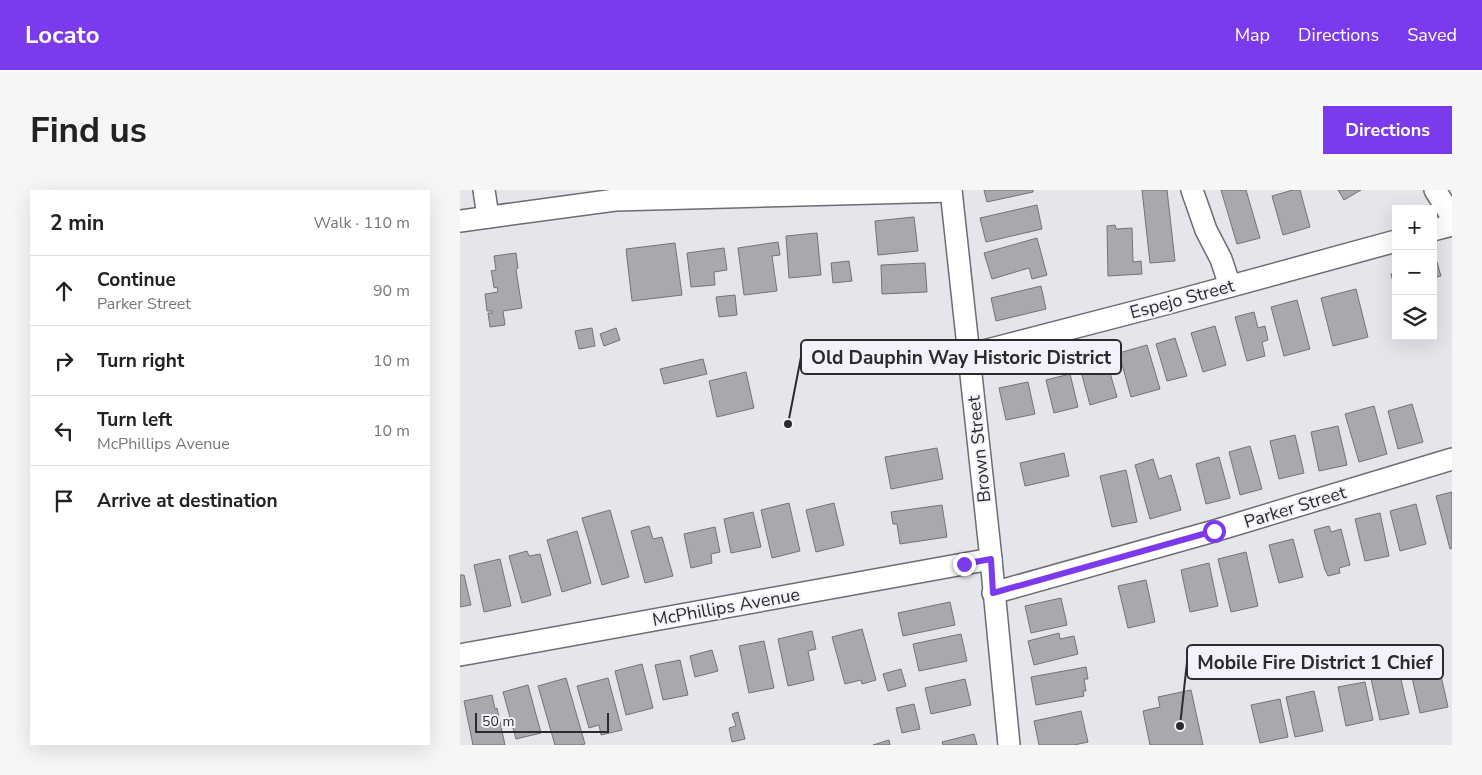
<!DOCTYPE html>
<html lang="en">
<head>
<meta charset="utf-8">
<style>
  :root { --surface:#fff; --page:#f6f6f6; --text:#222; --muted:#767676; --line:#e0e0e0; --accent:#7c3aed }
  body { margin:0; font-family:"Nunito Sans",sans-serif; background:var(--page); color:var(--text) }
  .controls { position:absolute; right:15px; top:15px; display:grid; overflow:hidden; border-radius:0px; box-shadow:0 5px 20px #0002 }
  .controls button { width:45px; height:45px; display:grid; place-items:center; padding:0; border:0; border-bottom:1px solid var(--line); background:var(--surface); color:var(--text); font:25px sans-serif }
  .scale { position:absolute; left:15px; bottom:12px; width:134px; box-sizing:border-box; padding-left:5px; border:2px solid #2b2b2d; border-top:0; font-size:14px; line-height:18px; white-space:nowrap; color:#2b2b2d; -webkit-text-stroke:4px #f2f3fa; paint-order:stroke }
  .stop { position:absolute; width:15px; height:15px; margin:-11px; border:4px solid #7c3aed; border-radius:50%; background:#fff }
  .stop.end { background:#7c3aed; border-color:#fff; box-shadow:0 1px 5px #0008 }
  .list { margin:0; padding:0; list-style:none }
  h2 { display:flex; justify-content:space-between; align-items:center; height:65px; margin:0; padding:0 20px; font-size:21px }
  h2 small { font-size:16px; font-weight:400; color:var(--muted) }
  .list li { display:grid; grid-template-columns:32px 1fr auto; gap:15px; align-items:center; box-sizing:border-box; height:70px; padding:0 20px; border-top:1px solid var(--line) }
  .list b { display:block; font-size:19px; white-space:nowrap }
  .list p { margin:0; font-size:16px; white-space:nowrap; color:var(--muted) }
  .list em { font-size:16px; font-style:normal; color:var(--muted) }
  .icon { flex:none; width:28px; height:28px; fill:none; stroke:currentColor; stroke-width:2; stroke-linecap:round; stroke-linejoin:round }
  .map { position:relative; flex:none; width:992px; height:555px; overflow:hidden; border-radius:0px }
  header { display:flex; align-items:center; gap:30px; box-sizing:border-box; height:70px; padding:0 25px; background:var(--accent); color:#fff }
  header strong { font-size:24px }
  nav { display:flex; gap:28px; margin-inline-start:auto; font-size:18px }
  .intro { display:flex; align-items:center; justify-content:space-between; box-sizing:border-box; height:120px; padding:0 30px }
  h1 { margin:0; font-size:35px }
  .button { padding:12px 22px; border-radius:0px; background:var(--accent); color:#fff; font-size:18px; font-weight:700 }
  main { display:flex; gap:30px; padding:0 30px }
  aside { flex:1; background:var(--surface); border-radius:0px; box-shadow:0 5px 20px #0002 }
  .map>svg:first-child { display:block }
</style>
</head>
<body>
<header>
<strong>Locato</strong>
<nav><a>Map</a><a>Directions</a><a>Saved</a></nav>
</header>
<div class="intro"><h1>Find us</h1><a class="button">Directions</a></div>
<main>
<aside>
<h2>2 min<small>Walk · 110 m</small></h2>
<ul class="list">
<li><svg class="icon" aria-label="ahead" viewBox="0 0 24 24"><path d="M12 20V5M6 11l6-6 6 6"/></svg><div><b>Continue</b><p>Parker Street</p></div><em>90 m</em></li>
<li><svg class="icon" aria-label="right" viewBox="0 0 24 24"><path d="M7 20v-9h11M14 6l5 5-5 5"/></svg><div><b>Turn right</b></div><em>10 m</em></li>
<li><svg class="icon" aria-label="left" viewBox="0 0 24 24"><path d="M17 20v-9H6M10 6l-5 5 5 5"/></svg><div><b>Turn left</b><p>McPhillips Avenue</p></div><em>10 m</em></li>
<li><svg class="icon" aria-label="arrive" viewBox="0 0 24 24"><path d="M6 21V4h12l-3 4 3 4H6"/></svg><div><b>Arrive at destination</b></div></li>
</ul>
</aside>
<div class="map">
<svg width="992" height="555" viewBox="0 0 992 555">
  <rect width="100%" height="100%" fill="#e5e6ec"/>
  <g fill="#a8a8af" stroke="#727278">
    <path d="M524,0h49v2l-46,10z"/>
    <path d="M682,0h25l8,71 -25,2z"/>
    <path d="M761,0h25l14,48 -23,6z"/>
    <path d="M833,0h7l10,37 -27,8 -11,-39z"/>
    <path d="M878,0h23l-17,10z"/>
    <path d="M577,15l5,24 -56,13 -6,-24z"/>
    <path d="M454,27l4,34 -40,4 -3,-34z"/>
    <path d="M655,35l1,4 16,-1 1,34 8,-1 1,13 -34,2 -1,-50z"/>
    <path d="M357,43l4,42 -32,3 -3,-42z"/>
    <path d="M577,48l10,37 -15,4 -3,-11 -37,11 -8,-26z"/>
    <path d="M318,52l2,13 -8,1 5,35 -33,4 -6,-47z"/>
    <path d="M215,53l7,52 -50,6 -6,-52z"/>
    <path d="M264,58l3,22 -13,2 1,13 -24,2 -4,-34z"/>
    <path d="M56,63l2,15 -2,2 6,38 -19,3 2,14 -15,2 -2,-14h4v-2h-5l-2,-17 13,-2 -1,-5 -3,1 -2,-13 -1,-4 5,-1 -2,-14z"/>
    <path d="M389,71l3,20 -19,2 -2,-20z"/>
    <path d="M977,72l4,14 -8,2v-15z"/>
    <path d="M465,73l2,29 -45,2 -1,-29z"/>
    <path d="M936,83v21l-5,-20z"/>
    <path d="M581,96l5,23 -50,12 -5,-23z"/>
    <path d="M896,99l12,48 -35,9 -12,-48z"/>
    <path d="M275,105l2,20 -18,2 -3,-20z"/>
    <path d="M837,110l13,49 -26,7 -13,-49z"/>
    <path d="M794,122l4,16 7,-2 3,14 -6,2 3,14 -18,5 -12,-44z"/>
    <path d="M755,136l11,39 -23,7 -12,-39z"/>
    <path d="M132,138l3,18 -16,3 -4,-18z"/>
    <path d="M156,138l4,12 -16,6 -4,-12z"/>
    <path d="M715,148l12,38 -20,5 -11,-37z"/>
    <path d="M687,155l13,44 -29,8 -12,-44z"/>
    <path d="M243,169l4,15 -43,10 -4,-15z"/>
    <path d="M638,169l5,16 7,-2 7,24 -27,8 -11,-41z"/>
    <path d="M286,182l8,36 -37,9 -8,-36z"/>
    <path d="M610,184l8,33 -24,6 -8,-33z"/>
    <path d="M568,192l7,32 -29,6 -7,-32z"/>
    <path d="M952,214l11,38 -25,7 -10,-38z"/>
    <path d="M914,216l13,48 -28,8 -14,-48z"/>
    <path d="M878,236l9,39 -28,6 -8,-39z"/>
    <path d="M835,245l9,38 -25,6 -9,-38z"/>
    <path d="M790,256l12,43 -22,6 -11,-43z"/>
    <path d="M477,258l6,31 -52,10 -6,-32z"/>
    <path d="M604,263l5,23 -44,10 -5,-23z"/>
    <path d="M759,267l11,41 -24,6 -10,-40z"/>
    <path d="M693,269l6,20 12,-4 10,35 -31,9 -15,-54z"/>
    <path d="M666,280l11,52 -25,5 -12,-51z"/>
    <path d="M992,302v56l-2,1 -14,-53z"/>
    <path d="M329,313l11,48 -28,7 -11,-48z"/>
    <path d="M374,313l10,42 -28,7 -10,-42z"/>
    <path d="M956,314l10,40 -26,7 -10,-40z"/>
    <path d="M482,315l5,32 -47,7 -3,-20h-4l-2,-12z"/>
    <path d="M150,320l19,67 -27,8 -20,-67z"/>
    <path d="M293,322l8,35 -30,6 -7,-34z"/>
    <path d="M920,323l9,43 -24,5 -10,-42z"/>
    <path d="M189,336l4,13 9,-2 11,39 -28,7 -14,-52z"/>
    <path d="M869,336l2,6 10,-3 9,36 -11,3 1,5 -12,3 -3,-6 -11,-40z"/>
    <path d="M255,337l5,25 -9,2 1,9 -21,5 -7,-34z"/>
    <path d="M117,341l14,52 -29,9 -15,-52z"/>
    <path d="M833,349l10,38 -24,6 -10,-38z"/>
    <path d="M67,361l2,5 11,-2 11,41 -29,8 -13,-47z"/>
    <path d="M786,362l12,54 -27,6 -13,-53z"/>
    <path d="M40,369l11,47 -27,6 -10,-47z"/>
    <path d="M749,373l9,43 -28,6 -9,-42z"/>
    <path d="M0,385h4l7,30 -11,2z"/>
    <path d="M686,390l9,42 -27,6 -10,-42z"/>
    <path d="M601,408l6,27 -36,8 -6,-27z"/>
    <path d="M490,412l5,23 -52,11 -5,-23z"/>
    <path d="M402,439l14,51 -14,4 -1,-4 -16,4 -13,-47z"/>
    <path d="M352,441l4,18 -8,2 6,29 -26,6 -10,-47z"/>
    <path d="M599,443l1,6 14,-3 4,18 -44,11 -6,-24z"/>
    <path d="M501,444l6,27 -48,10 -6,-27z"/>
    <path d="M304,451l10,47 -25,5 -10,-47z"/>
    <path d="M252,460l6,21 -23,6 -5,-21z"/>
    <path d="M977,468l11,49 -28,6 -11,-49z"/>
    <path d="M220,470l8,35 -25,5 -8,-35z"/>
    <path d="M182,474l11,44 -27,7 -11,-44z"/>
    <path d="M626,477l2,12h-4l2,12h-3l1,5 -48,9 -5,-28z"/>
    <path d="M938,477l11,47 -29,6 -10,-46z"/>
    <path d="M441,479l5,17 -18,5 -5,-17z"/>
    <path d="M106,488l19,66 -3,1h-27l-17,-59z"/>
    <path d="M148,488l14,52 -21,5 -2,-10 -10,3 -12,-42z"/>
    <path d="M505,489l6,26 -40,9 -6,-26z"/>
    <path d="M905,492l8,38 -27,6 -8,-39z"/>
    <path d="M68,495l13,48 -25,6 -13,-47z"/>
    <path d="M731,500l12,55h-53l-7,-34 17,-4 -2,-10z"/>
    <path d="M854,501l9,40 -28,6 -9,-40z"/>
    <path d="M32,505l3,14 2,-1 8,37h-32l-9,-44z"/>
    <path d="M820,509l8,38 -28,6 -9,-38z"/>
    <path d="M454,514l6,25 -18,4 -6,-25z"/>
    <path d="M621,521l7,31 -14,3h-35l-5,-24z"/>
    <path d="M278,522l7,27 -13,3 -3,-14 7,-2 -4,-12z"/>
    <path d="M514,544l3,11h-34l-1,-3z"/>
    <path d="M429,550l1,5h-17z"/>
  </g>
  <g fill="none" stroke-linecap="round" stroke-linejoin="round">
    <defs>
      <g id="minor">
        <path d="M24,0l4,27"/>
        <path d="M491,0l40,369 18,186"/>
        <path d="M732,0l14,40 15,29 9,27"/>
        <path d="M975,0l17,27"/>
        <path d="M0,31l155,-21 336,-9"/>
        <path d="M973,40l19,-5"/>
        <path d="M508,165l197,-51 231,-63"/>
        <path d="M533,403l221,-62 238,-72"/>
        <path d="M0,465l531,-96"/>
      </g>
    </defs>
    <use href="#minor" stroke="#6c6c72" stroke-width="24"/>
    <use href="#minor" stroke="#fff" stroke-width="21"/>
  </g>
  <g fill="none" stroke-linecap="round" stroke-linejoin="round">
    <path stroke="#7c3aed" stroke-width="6" d="M504,374l27,-5 2,34 221,-62"/>
  </g>
  <g text-anchor="middle" stroke-width="4" stroke-linejoin="round" paint-order="stroke">
    <g font-size="18" fill="#2b2b2d" stroke="#f2f3fa">
      <text transform="translate(722 109) rotate(-15)" y="6">Espejo Street</text>
      <text transform="translate(519 259) rotate(-96)" y="6">Brown Street</text>
      <text transform="translate(835 317) rotate(-17)" y="6">Parker Street</text>
      <text transform="translate(266 417) rotate(-10)" y="6">McPhillips Avenue</text>
    </g>
  </g>
  <path fill="none" stroke="#2b2b2d" stroke-width="2" d="M328 234L341 167M720 536L727 472"/>
  <g fill="#2b2b2d" stroke="#f2f3fa" stroke-width="2">
    <circle cx="328" cy="234" r="5"/>
    <circle cx="720" cy="536" r="5"/>
  </g>
  <g fill="#f2f3fa" stroke="#2b2b2d" stroke-width="2">
    <rect x="341" y="150" width="320" height="34" rx="5"/>
    <rect x="727" y="455" width="256" height="34" rx="5"/>
  </g>
  <g font-size="19" text-anchor="middle" font-weight="bold" fill="#2b2b2d">
    <text x="501" y="174">Old Dauphin Way Historic District</text>
    <text x="855" y="479">Mobile Fire District 1 Chief</text>
  </g>
</svg>
<div class="controls">
<button>+</button>
<button>−</button>
<button><svg class="icon" aria-label="layers" viewBox="0 0 24 24"><path d="M12 4l9 5-9 5-9-5zM3 14l9 5 9-5"/></svg></button>
</div>
<div class="scale">50 m</div>
<div class="stop" style="left:754px;top:341px"></div>
<div class="stop end" style="left:504px;top:374px"></div>
</div>
</main>
</body>
</html>
